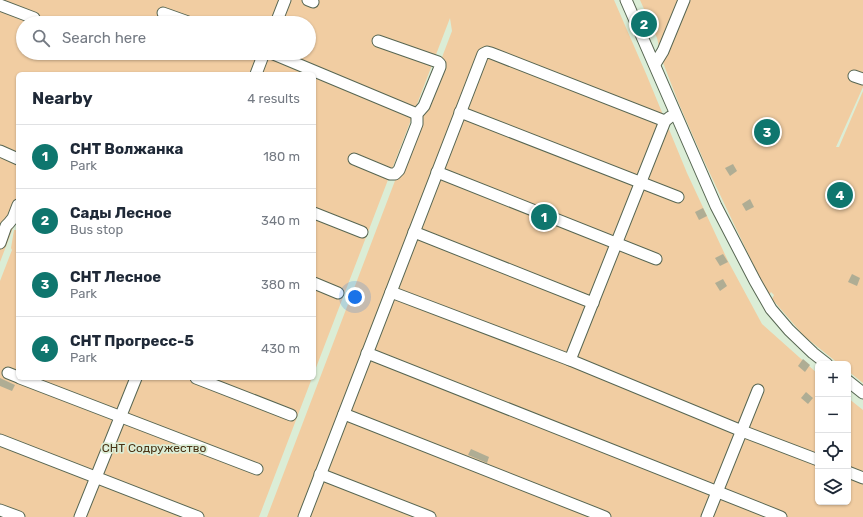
<!DOCTYPE html>
<html lang="en">
<head>
<meta charset="utf-8">
<style>
  :root { --surface:#fff; --page:#f2f2f3; --text:#1f2937; --muted:#747a83; --line:#e0e1e3; --accent:#0f766e }
  body { margin:0; font-family:Rubik,sans-serif; background:var(--page); color:var(--text) }
  .controls { position:absolute; right:12px; bottom:12px; display:grid; overflow:hidden; border-radius:6px; box-shadow:0 1px 3px #0004 }
  .controls button { width:36px; height:36px; display:grid; place-items:center; padding:0; border:0; border-bottom:1px solid var(--line); background:var(--surface); color:var(--text); font:20px sans-serif }
  .you { position:absolute; left:355px; top:297px; width:14px; height:14px; margin:-10px; border:3px solid #fff; border-radius:50%; background:#1a73e8; box-shadow:0 0 0 6px #1a73e833 }
  .badge { display:grid; place-items:center; width:26px; height:26px; border-radius:50%; background:var(--accent); color:#fff; font-size:13px; font-weight:700 }
  .pin { position:absolute; translate:-50% -50%; border:2px solid #fff; box-shadow:0 1px 4px #0006 }
  .list { margin:0; padding:0; list-style:none }
  h2 { display:flex; justify-content:space-between; align-items:center; height:52px; margin:0; padding:0 16px; font-size:17px }
  h2 small { font-size:13px; font-weight:400; color:var(--muted) }
  .list li { display:grid; grid-template-columns:26px 1fr auto; gap:12px; align-items:center; box-sizing:border-box; height:64px; padding:0 16px; border-top:1px solid var(--line) }
  .list b { display:block; font-size:15px; white-space:nowrap }
  .list p { margin:0; font-size:13px; white-space:nowrap; color:var(--muted) }
  .list em { font-size:13px; font-style:normal; color:var(--muted) }
  .icon { flex:none; width:22px; height:22px; fill:none; stroke:currentColor; stroke-width:2; stroke-linecap:round; stroke-linejoin:round }
  .map { position:relative; flex:none; width:863px; height:517px; overflow:hidden }
  .search { position:absolute; background:var(--surface); box-shadow:0 1px 3px #0004; left:16px; top:16px; width:300px; height:44px; display:flex; align-items:center; gap:10px; box-sizing:border-box; padding:0 14px; border-radius:22px; color:var(--muted); font-size:15px }
  .panel { position:absolute; background:var(--surface); box-shadow:0 1px 3px #0004; left:16px; top:72px; width:300px; height:308px; border-radius:6px }
  .map>svg:first-child { display:block }
</style>
</head>
<body>
<div class="map">
<svg width="863" height="517" viewBox="0 0 863 517">
  <rect width="100%" height="100%" fill="#dbedd6"/>
  <g fill="#f1cda2" fill-rule="evenodd">
    <path d="M0,0h614l33,76 40,97 41,88 34,63 56,50v128h30v-104l15,12v107h-596l185,-486 -2,-13 -136,355v-299h-296v141l-18,47zM23,23h286v30h-286z"/>
    <path d="M640,0h223v87l-27,60h3l24,-56v292l-15,-12v-7h-9l-35,-28 -32,-37 2,-4 -3,-3 -2,3 -17,-33 -48,-101 -25,-57 -17,-44 -5,-22z"/>
    <path d="M14,230h4v148h294l-53,139h-259v-236l12,-31 -1,-2z"/>
  </g>
  <g fill="#afad94">
    <path d="M733,164l4,7 -7,5 -5,-8z"/>
    <path d="M750,199l4,8 -8,4 -4,-7z"/>
    <path d="M703,208l4,8 -8,4 -4,-8z"/>
    <path d="M723,254l5,8 -8,4 -5,-8z"/>
    <path d="M852,274l8,4 -3,8 -9,-4z"/>
    <path d="M723,279l4,7 -7,5 -5,-8z"/>
    <path d="M803,359l7,6 -5,7 -7,-6z"/>
    <path d="M0,378l15,7 -3,6 -12,-5z"/>
    <path d="M806,392l7,6 -5,6 -7,-6z"/>
    <path d="M471,449l18,8 -2,6 -19,-8z"/>
  </g>
  <g fill="none" stroke-linecap="round" stroke-linejoin="round">
    <defs>
      <g id="minor">
        <path d="M308,0l5,2"/>
        <path d="M626,0l90,206 39,75 16,28 18,21 24,23 14,11"/>
        <path d="M0,5l34,13"/>
        <path d="M163,13l28,10"/>
        <path d="M276,23l9,-23"/>
        <path d="M271,53l146,61"/>
        <path d="M655,64l8,-13 21,-51"/>
        <path d="M256,74l8,-21"/>
        <path d="M854,76l9,3"/>
        <path d="M460,112l218,85"/>
        <path d="M0,151l18,8"/>
        <path d="M354,159l36,15h5l4,-4 18,-46v-10l7,-8 16,-39v-3l-2,-2 -60,-21"/>
        <path d="M437,172l219,87"/>
        <path d="M314,213l48,19"/>
        <path d="M414,232l179,71"/>
        <path d="M0,243l6,-17 3,-3 4,-5 5,-13"/>
        <path d="M314,283l24,10"/>
        <path d="M391,292l179,68 172,71 76,29"/>
        <path d="M367,353l414,164"/>
        <path d="M570,360l95,-239 5,-4"/>
        <path d="M8,373l10,4"/>
        <path d="M20,378l237,91"/>
        <path d="M196,378l95,37"/>
        <path d="M848,381l15,12"/>
        <path d="M344,414l261,103"/>
        <path d="M0,440l198,77"/>
        <path d="M848,472l15,6"/>
        <path d="M320,474l110,43"/>
        <path d="M0,510l19,7"/>
        <path d="M80,517l56,-139"/>
        <path d="M304,517l179,-463 4,-2 4,1 174,68"/>
        <path d="M707,517l51,-127"/>
      </g>
    </defs>
    <use href="#minor" stroke="#576652" stroke-width="13"/>
    <use href="#minor" stroke="#fff" stroke-width="11"/>
  </g>
  <g text-anchor="middle" stroke-width="3.5" stroke-linejoin="round" paint-order="stroke">
    <g font-size="12" fill="#4a3315" stroke="#dbedd6">
      <text x="154" y="452">СНТ Содружество</text>
    </g>
  </g>
</svg>
<div class="controls">
<button>+</button>
<button>−</button>
<button><svg class="icon" aria-label="locate" viewBox="0 0 24 24"><circle cx="12" cy="12" r="6"/><path d="M12 2v4M12 18v4M2 12h4M18 12h4"/></svg></button>
<button><svg class="icon" aria-label="layers" viewBox="0 0 24 24"><path d="M12 4l9 5-9 5-9-5zM3 14l9 5 9-5"/></svg></button>
</div>
<div class="you"></div>
<div class="pin badge" style="left:544px;top:217px">1</div>
<div class="pin badge" style="left:644px;top:24px">2</div>
<div class="pin badge" style="left:767px;top:132px">3</div>
<div class="pin badge" style="left:840px;top:195px">4</div>
<div class="search"><svg class="icon" aria-label="search" viewBox="0 0 24 24"><circle cx="10" cy="10" r="6"/><path d="M15 15l6 6"/></svg>Search here</div>
<section class="panel">
<h2>Nearby<small>4 results</small></h2>
<ul class="list">
<li><span class="badge">1</span><div><b>СНТ Волжанка</b><p>Park</p></div><em>180 m</em></li>
<li><span class="badge">2</span><div><b>Сады Лесное</b><p>Bus stop</p></div><em>340 m</em></li>
<li><span class="badge">3</span><div><b>СНТ Лесное</b><p>Park</p></div><em>380 m</em></li>
<li><span class="badge">4</span><div><b>СНТ Прогресс-5</b><p>Park</p></div><em>430 m</em></li>
</ul>
</section>
</div>
</body>
</html>
